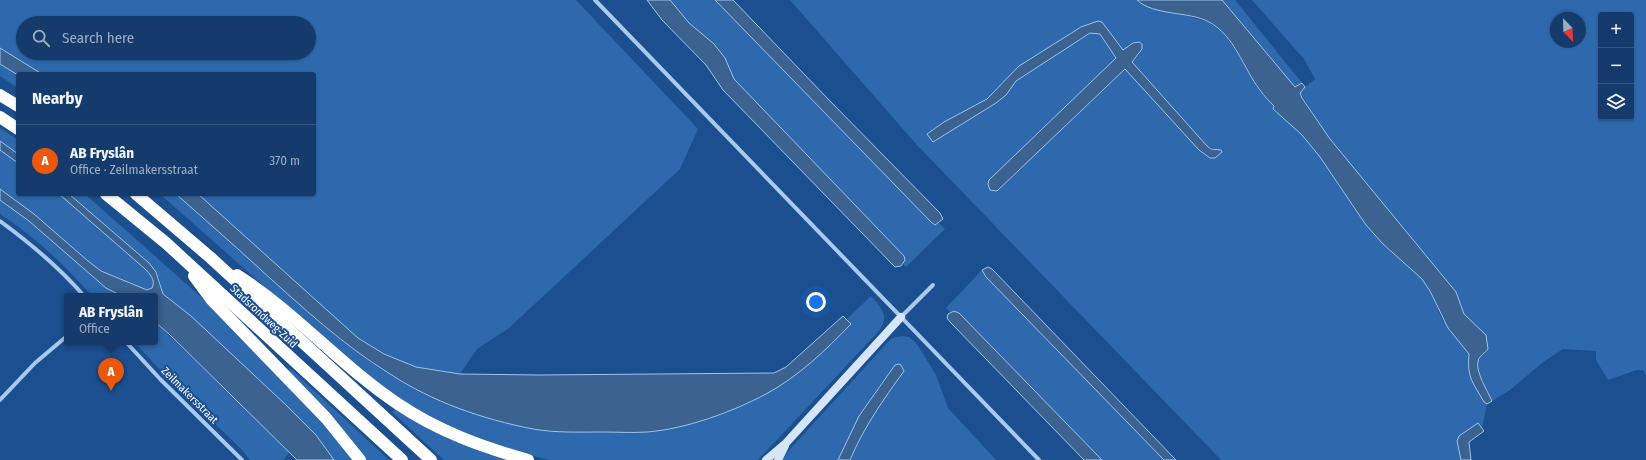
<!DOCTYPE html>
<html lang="en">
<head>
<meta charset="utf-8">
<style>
  :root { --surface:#143b6b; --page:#214673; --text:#f1f3f6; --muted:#9dadc1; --line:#33557e; --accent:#ea580c }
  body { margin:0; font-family:"Fira Sans Condensed",sans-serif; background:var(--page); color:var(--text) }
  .controls { position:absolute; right:12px; top:12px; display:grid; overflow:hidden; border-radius:4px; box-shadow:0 1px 3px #0004 }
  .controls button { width:36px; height:36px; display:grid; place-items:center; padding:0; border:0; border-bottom:1px solid var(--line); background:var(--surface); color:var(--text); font:20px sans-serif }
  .compass { position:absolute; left:1550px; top:12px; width:36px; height:36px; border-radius:50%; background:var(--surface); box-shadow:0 1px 3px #0004; rotate:157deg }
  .you { position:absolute; left:816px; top:302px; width:14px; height:14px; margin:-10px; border:3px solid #fff; border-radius:50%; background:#1a73e8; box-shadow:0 0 0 6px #1a73e833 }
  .badge { display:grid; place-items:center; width:26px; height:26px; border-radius:50%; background:var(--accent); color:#fff; font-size:13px; font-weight:700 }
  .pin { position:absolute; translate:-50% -33px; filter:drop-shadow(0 1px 2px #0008) }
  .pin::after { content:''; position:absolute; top:21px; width:14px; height:12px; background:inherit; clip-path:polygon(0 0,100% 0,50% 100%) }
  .popup { position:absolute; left:64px; top:293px; width:94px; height:52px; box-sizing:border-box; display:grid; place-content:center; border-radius:4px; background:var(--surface); filter:drop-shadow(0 1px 3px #0005); font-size:13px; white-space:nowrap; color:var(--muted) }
  .popup b { font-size:15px; color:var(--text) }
  .popup::after { content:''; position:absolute; left:50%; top:100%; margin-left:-8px; border:8px solid transparent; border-top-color:var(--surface) }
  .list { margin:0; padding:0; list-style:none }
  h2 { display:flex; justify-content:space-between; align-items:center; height:52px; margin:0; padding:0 16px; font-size:17px }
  h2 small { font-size:13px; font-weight:400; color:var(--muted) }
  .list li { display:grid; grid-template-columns:26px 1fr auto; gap:12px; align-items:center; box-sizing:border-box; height:72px; padding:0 16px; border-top:1px solid var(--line) }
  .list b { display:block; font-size:15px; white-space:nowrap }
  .list p { margin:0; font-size:13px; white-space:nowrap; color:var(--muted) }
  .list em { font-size:13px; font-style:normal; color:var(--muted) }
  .icon { flex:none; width:22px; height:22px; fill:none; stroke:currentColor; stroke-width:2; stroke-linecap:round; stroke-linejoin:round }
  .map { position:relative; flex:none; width:1646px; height:460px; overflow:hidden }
  .search { position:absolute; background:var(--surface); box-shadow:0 1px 3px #0004; left:16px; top:16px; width:300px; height:44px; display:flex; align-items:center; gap:10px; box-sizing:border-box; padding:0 14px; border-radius:22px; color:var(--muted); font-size:15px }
  .panel { position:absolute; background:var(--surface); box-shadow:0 1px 3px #0004; left:16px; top:72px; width:300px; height:124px; border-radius:4px }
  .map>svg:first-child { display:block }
</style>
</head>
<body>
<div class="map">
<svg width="1646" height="460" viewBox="0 0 1646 460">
  <rect width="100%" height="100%" fill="#1b4f8f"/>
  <g fill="#2e69ad" fill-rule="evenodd">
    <path d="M0,0h576l122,129 -18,40 -171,159 -32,21 -17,25 -44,-7 -32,-13 -26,-16 -160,-144h116v-120h-272l-42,-26zM23,23h286v30h-286z"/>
    <path d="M670,0h45l216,222 4,3 4,-2 6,6 -39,38 -3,-3 2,-4 -1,-4 -170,-177 -9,-21 -11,-14 -25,-21z"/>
    <path d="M790,0h347l2,3 69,19 14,10 13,17 24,41 15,16 -1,3 3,4h3l23,22 18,22 46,68 17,19 39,35 8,12 12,28 28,35c-3,23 3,28 14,48l3,2 -5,24 -4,-5 -21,18 4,19h-240l-304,-315zM1102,22l21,29 17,2 -8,9 75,84 9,3 -9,7 -8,-6 -73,-81 -129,122 -8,-11 127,-122 -16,-24 -10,-1 -74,48 -10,14 -10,8 -63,39 -6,-8 17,-12 43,-23 32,-33z"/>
    <path d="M1222,0h13l67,83 -7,4z"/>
    <path d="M1252,0h394v376l-3,-6h-6l-29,10 -12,-20v-9l-33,-2 -21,14 -32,27 -18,11c-4,-9 -16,-29 -14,-39 0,-4 4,-7 7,-9l-7,-26 -8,-6 -6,-7 -8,-22 -126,-153 -30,-46 5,-6 10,-8 -11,-20zM1601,15h30v102h-30zM1556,18h24v24h-24z"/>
    <path d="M0,64l18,11v13l-18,-12z"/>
    <path d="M0,128l18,12v14l-18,-13z"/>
    <path d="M0,150l18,13v31h41l85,74c6,6 12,12 8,20l-5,3 -46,-20 -13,-10 -54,-47 -34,-25z"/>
    <path d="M69,194h16l133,118 105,110 30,38h-19l-18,-25 -125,-119 -28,-22 -4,-16 -10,-15z"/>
    <path d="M160,194h16c28,25 56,49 84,75 59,54 121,112 198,139l108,24h82l39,-8 48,-16 32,-15 37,-25 27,-23 20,-21 -4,-5 24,-23c11,12 19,20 7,36l-120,128h-209l-46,-12 -48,-19 -41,-21 -52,-35z"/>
    <path d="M0,200l29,21 77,67 16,8h-30c-27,-31 -58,-60 -92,-82z"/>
    <path d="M982,270l4,7 178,183h-62l-143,-147 -5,-2 -4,1 -4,-4z"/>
    <path d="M155,322l134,130 -5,8h-34l-8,-10 -77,-75 -31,-33h21z"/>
    <path d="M903,336l6,1 8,7 19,31 12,33 48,52h-146l8,-19 24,-40 -2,-16 -21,31 -21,44h-56l9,-12 97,-106 4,-4z"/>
    <path d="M290,368l99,92h-24l-77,-89z"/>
    <path d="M396,408l51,29 43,18 19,5h-65l-52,-48z"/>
  </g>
  <g fill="#3c6290" stroke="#9cc4f0">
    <path d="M647,0h23l19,23 25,21 11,14 9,21 170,177 1,4 -4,6 -6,1 -172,-177 -17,-25 -44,-45z"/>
    <path d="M715,0h18l95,99 112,114 3,6 -8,6 -4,-3z"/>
    <path d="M1137,0h85l73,87 7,-4 3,4 -5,6 2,5 28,41 126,153 8,22 22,21 2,14c-3,4 -9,7 -10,12 -3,10 10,31 14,40l-5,3 -3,-2c-12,-21 -17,-24 -15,-48l-21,-26 -18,-37 -8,-12 -39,-35 -17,-19 -46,-68 -18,-22 -29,-26 1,-3c-5,-5 -10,-10 -14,-16 -17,-22 -25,-54 -51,-68 -20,-11 -55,-6 -72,-22z"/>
    <path d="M1098,21l4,1 21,28 10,-7 6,-1 3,2v5l-10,13 75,84 4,3 10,1 1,2 -7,6h-5l-11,-8 -74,-81 -128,122 -7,-1 -2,-6 1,-4 127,-122 -16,-24 -10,-1 -74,48 -10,14 -10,8 -63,39 -6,-8 17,-12 43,-23 32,-33 62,-39z"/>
    <path d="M0,48l42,26h-24v1l-18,-11z"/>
    <path d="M0,141l18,13v9l-18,-13z"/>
    <path d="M0,189l34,25 54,47 13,10 46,19 5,-2c4,-8 -2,-14 -8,-20l-85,-74h10l80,69 7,9 7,22 28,22 95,89 30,30 18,25h-37l-128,-126 -14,-12v-26h-33l-16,-8 -77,-67 -29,-21z"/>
    <path d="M176,194h22l160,144 26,16 32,13 44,7 79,1 235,-2 12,-6 57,-51 8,8c-25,26 -52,52 -85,70 -34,18 -80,35 -119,38 -15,1 -29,0 -44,0 -23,0 -47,1 -70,-3 -51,-10 -100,-27 -143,-55 -47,-29 -88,-67 -129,-104 -28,-26 -57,-51 -85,-76z"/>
    <path d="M988,267l4,2 184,191h-12l-178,-183 -4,-7z"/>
    <path d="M954,311l5,2 143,147h-18l-133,-137 -4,-5 1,-4z"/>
    <path d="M899,364l2,1 3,6c-21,29 -40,56 -54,89h-12l21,-44 36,-51z"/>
    <path d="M1478,423l6,8 -15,11 2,18h-10l-4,-19 2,-5z"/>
  </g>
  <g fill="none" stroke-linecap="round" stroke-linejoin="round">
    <g stroke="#a9c9ee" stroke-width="4">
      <path d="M595,0l444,460"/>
      <path d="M0,221c30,22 59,46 84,75"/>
      <path d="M901,317l32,-32"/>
      <path d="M126,342l34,37 82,81"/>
      <path d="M0,400l35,-37 32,-27"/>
    </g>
    <g stroke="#d6e6fa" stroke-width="8">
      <path d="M766,460l20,-17 115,-126"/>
      <path d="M778,460l7,-14"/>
    </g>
    <g stroke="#fff" stroke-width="12">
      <path d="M0,95l18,11"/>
      <path d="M0,117l18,12"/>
      <path d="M106,194l60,49 236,217"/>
      <path d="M136,194l75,64 220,202"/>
      <path d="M237,275c58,37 104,91 161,129 40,27 84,43 130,56"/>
      <path d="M194,276l17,23 115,119 34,42"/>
    </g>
  </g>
  <g text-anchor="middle" stroke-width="4" stroke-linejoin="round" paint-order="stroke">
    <g font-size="11" fill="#fff" stroke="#1b4f8f">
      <text transform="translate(264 316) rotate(43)" y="4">Stadsrondweg-Zuid</text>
      <text transform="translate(190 395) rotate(45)" y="4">Zeilmakersstraat</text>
    </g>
  </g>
</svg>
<div class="controls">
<button>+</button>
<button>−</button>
<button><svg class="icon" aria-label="layers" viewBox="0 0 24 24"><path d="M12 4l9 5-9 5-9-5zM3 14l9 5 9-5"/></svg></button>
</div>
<svg class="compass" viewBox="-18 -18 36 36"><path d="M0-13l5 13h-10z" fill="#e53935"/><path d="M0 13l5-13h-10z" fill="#9dadc1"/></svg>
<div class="you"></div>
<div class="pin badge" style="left:111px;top:391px">A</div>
<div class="popup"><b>AB Fryslân</b>Office</div>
<div class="search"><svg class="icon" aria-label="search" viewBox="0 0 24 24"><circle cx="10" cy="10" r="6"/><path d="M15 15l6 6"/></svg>Search here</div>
<section class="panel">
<h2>Nearby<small></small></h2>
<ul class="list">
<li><span class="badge">A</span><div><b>AB Fryslân</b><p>Office · Zeilmakersstraat</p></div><em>370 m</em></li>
</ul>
</section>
</div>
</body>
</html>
